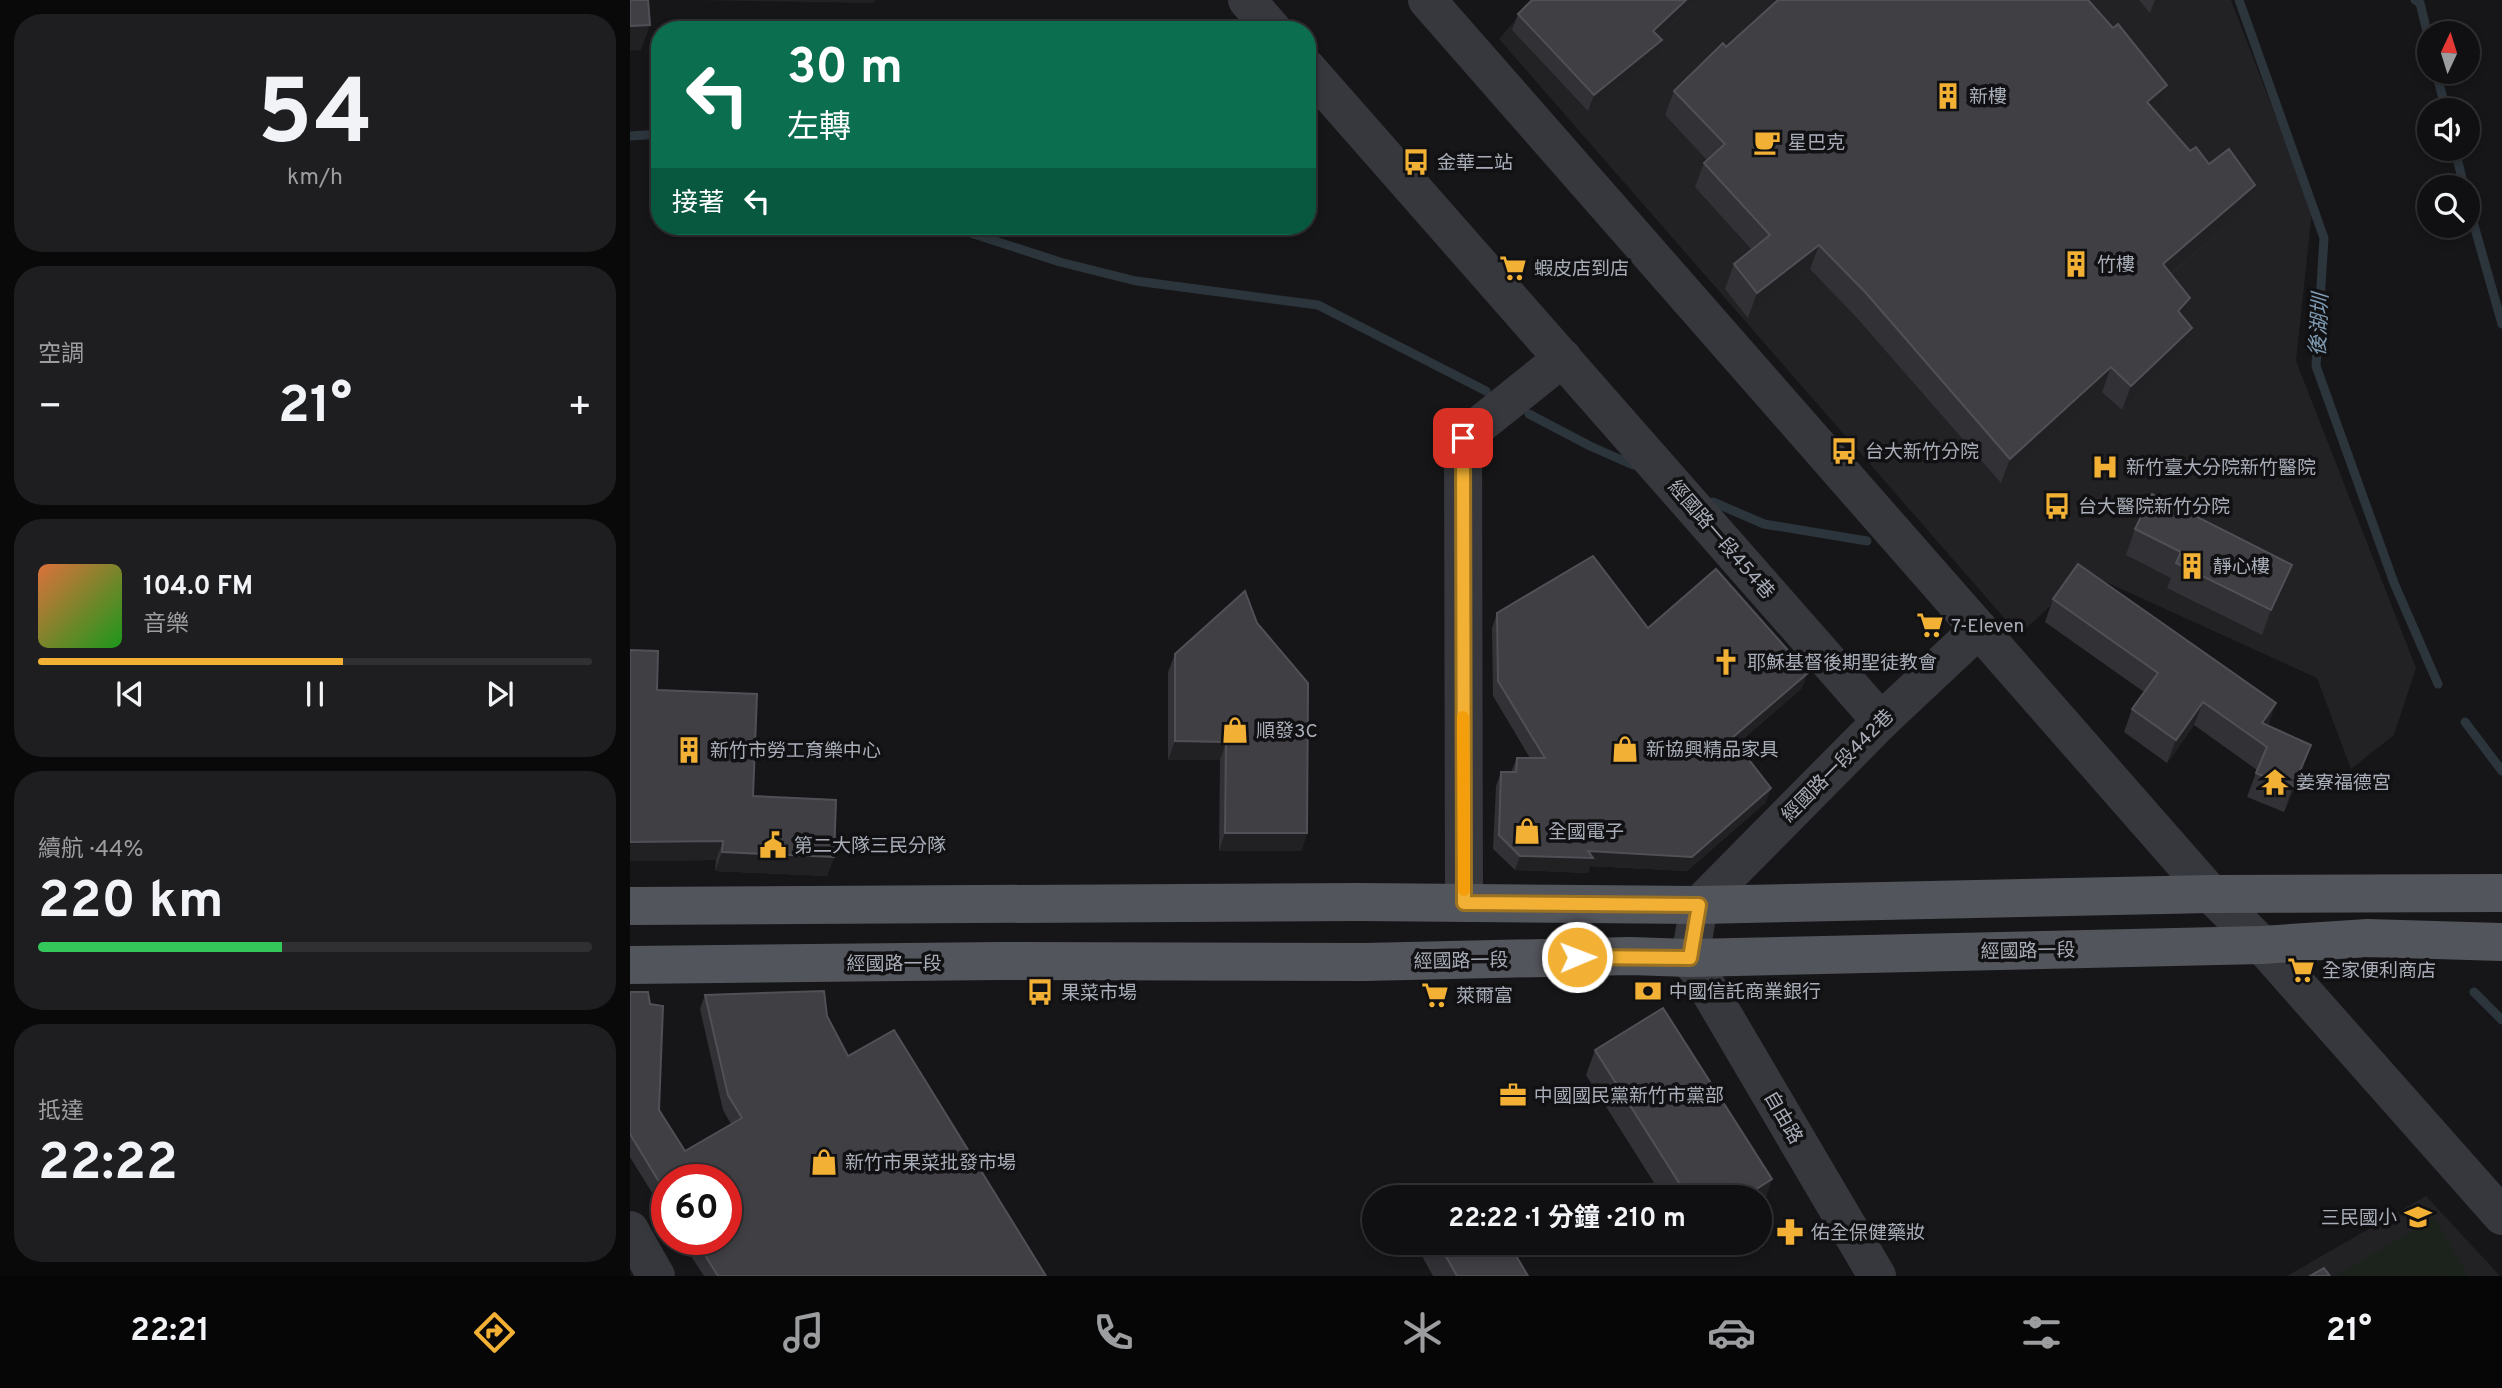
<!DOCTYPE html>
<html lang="zh-TW">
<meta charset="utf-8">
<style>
body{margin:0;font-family:Overpass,"Noto Sans TC",sans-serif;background:#1e1e20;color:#f1f3f6;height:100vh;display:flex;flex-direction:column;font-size:26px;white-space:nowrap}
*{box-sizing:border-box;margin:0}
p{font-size:23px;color:#9c9d9f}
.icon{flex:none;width:38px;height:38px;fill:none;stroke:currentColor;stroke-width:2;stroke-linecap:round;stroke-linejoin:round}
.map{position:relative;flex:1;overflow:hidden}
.drawer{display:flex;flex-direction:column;gap:14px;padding:14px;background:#09090a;width:630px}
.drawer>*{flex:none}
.guide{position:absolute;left:21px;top:21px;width:665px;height:214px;border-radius:28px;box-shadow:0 4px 10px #0003,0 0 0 2px #303032;background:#0b6e4f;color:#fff;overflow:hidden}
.needle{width:46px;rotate:4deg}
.fabs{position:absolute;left:1787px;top:21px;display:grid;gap:14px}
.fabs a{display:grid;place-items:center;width:63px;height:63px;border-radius:50%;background:#101012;box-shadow:0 4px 10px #0003,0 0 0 2px #303032;font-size:35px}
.speed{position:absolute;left:21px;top:1164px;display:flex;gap:14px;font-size:35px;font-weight:700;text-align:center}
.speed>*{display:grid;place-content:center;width:91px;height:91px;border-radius:50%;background:#101012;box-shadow:0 4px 10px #0003,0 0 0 2px #303032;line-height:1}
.speed .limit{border:10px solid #d22;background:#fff;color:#111}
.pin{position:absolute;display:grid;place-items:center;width:60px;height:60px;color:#fff;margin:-30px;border-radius:14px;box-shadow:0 4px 10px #0006}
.me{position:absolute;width:77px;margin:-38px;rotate:89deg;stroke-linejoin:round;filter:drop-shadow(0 0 5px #0008)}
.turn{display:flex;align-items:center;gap:24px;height:147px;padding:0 21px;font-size:32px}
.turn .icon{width:91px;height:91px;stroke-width:2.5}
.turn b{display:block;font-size:49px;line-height:60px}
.then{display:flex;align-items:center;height:66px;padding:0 21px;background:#0003;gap:14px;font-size:26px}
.big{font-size:52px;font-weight:700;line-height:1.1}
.drawer .tile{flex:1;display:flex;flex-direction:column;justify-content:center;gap:10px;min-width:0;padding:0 24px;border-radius:28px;background:#1e1e20}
.drawer .dial{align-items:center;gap:0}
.dial b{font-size:91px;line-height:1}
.song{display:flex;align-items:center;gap:21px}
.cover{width:84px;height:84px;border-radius:10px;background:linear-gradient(135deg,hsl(20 70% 55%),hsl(120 70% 35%))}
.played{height:7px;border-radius:4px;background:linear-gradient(90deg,#f2b134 55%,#303032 55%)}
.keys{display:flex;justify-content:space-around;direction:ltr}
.heat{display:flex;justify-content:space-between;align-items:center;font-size:38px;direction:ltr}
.charge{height:10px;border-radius:5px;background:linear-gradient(90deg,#34c759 44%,#303032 0)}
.trip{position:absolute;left:732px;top:1185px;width:410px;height:70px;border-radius:35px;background:#101012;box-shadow:0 4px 10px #0003,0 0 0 2px #303032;font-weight:700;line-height:70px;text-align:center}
.tab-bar{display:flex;height:112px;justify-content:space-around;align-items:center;background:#060607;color:#9c9d9f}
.tab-bar .icon{width:49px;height:49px}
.tab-bar .on{color:#f2b134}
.tab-bar b{font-size:32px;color:#f1f3f6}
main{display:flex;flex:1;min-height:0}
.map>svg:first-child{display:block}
.built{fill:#222225}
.green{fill:#1c231d}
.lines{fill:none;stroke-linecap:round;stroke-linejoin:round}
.stream{stroke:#2c353c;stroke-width:9}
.minor{stroke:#37383d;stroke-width:38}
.major{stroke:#53555c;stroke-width:38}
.wall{fill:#323236}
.shaded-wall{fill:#212124}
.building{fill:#3f3f44;stroke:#4f5156;stroke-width:2}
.route-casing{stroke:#9d7322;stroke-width:18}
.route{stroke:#f2b134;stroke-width:12}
.slow{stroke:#f59e0b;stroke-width:12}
.labels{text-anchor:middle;stroke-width:7;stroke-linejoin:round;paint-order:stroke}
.poi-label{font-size:19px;fill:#a8adb8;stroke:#111113;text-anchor:start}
.street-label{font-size:19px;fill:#a8adb8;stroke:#111113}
.water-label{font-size:21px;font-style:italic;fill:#7f9bb3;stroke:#111113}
</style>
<main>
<section class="drawer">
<div class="tile dial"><b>54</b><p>km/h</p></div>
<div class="tile"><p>空調</p>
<div class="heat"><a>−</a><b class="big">21°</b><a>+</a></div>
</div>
<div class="tile">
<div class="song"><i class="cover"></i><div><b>104.0 FM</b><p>音樂</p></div></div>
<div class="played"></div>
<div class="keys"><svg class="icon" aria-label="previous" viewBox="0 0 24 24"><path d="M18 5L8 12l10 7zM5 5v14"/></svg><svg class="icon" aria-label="pause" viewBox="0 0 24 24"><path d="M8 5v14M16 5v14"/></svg><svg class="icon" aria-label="next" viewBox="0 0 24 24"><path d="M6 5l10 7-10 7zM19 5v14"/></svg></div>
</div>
<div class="tile"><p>續航 · 44%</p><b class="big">220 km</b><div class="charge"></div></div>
<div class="tile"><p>抵達</p><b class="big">22:22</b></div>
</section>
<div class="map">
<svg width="1872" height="1276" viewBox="0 0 1872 1276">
<rect width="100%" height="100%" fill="#161618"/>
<g class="built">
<polygon points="903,0 1601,0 1682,211 1666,361 1786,668 1764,735 1721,769 1687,678 1456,573 1389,635 869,39"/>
<polygon points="1796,1196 1870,1276 1657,1276"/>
</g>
<polygon class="green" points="1805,1218 1838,1276 1707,1275"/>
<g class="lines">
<g class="stream">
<polyline points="1609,0 1694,238 1686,366 1764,583 1808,684"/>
<polyline points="1785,0 1790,3 1799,40"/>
<polyline points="1806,72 1816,110"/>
<polyline points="0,136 30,134"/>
<polyline points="1825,149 1834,187"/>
<polyline points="1838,204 1872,324"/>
<polyline points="319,226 430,262 506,281 688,305 856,391"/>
<polyline points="899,414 960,446 1003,465"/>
<polyline points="1083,502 1134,524 1237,541"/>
<polyline points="1835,722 1872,771"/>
<polyline points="1844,992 1872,1020"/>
</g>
<g class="minor">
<polyline points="617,0 643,30"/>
<polyline points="797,0 1581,894 1632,945 1872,1216"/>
<polyline points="677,68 1251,721"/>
<polyline points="834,903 833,438 933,358"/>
<polyline points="0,1230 26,1276"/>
<polyline points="1247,1276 1060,958 1069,905 1251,721 1349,629"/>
</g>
<g class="major">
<polyline points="0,906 729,902 1069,905 1581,894 1872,893"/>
<polyline points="0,965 370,961 734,962 1000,956 1060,958 1632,945 1738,938 1872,942"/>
</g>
</g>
<g class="wall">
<polygon points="1509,0 1535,0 1520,13"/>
<polygon points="1064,3 1028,37 1026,56 958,111 882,30 888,14"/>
<polygon points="1096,47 1528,109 1525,112 1560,151 1579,164 1616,209 1541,274 1560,298 1553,317 1562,328 1553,353 1492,410 1472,392 1371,483 1227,318 1180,269 1118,318 1095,289 1104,264 1122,250 1065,187 1074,163 1077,160 1035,115 1044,91"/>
<polygon points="1505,529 1653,591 1632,635 1537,588 1541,578 1496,555"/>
<polygon points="1423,599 1638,726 1673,768 1654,812 1617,797 1627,770 1564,725 1537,763 1494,732 1502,709 1514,692 1415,622"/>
<polygon points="867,613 1018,628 1172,688 1107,744 1141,788 1135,803 1057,871 960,866 958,873 885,870 863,849 866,786 871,772 881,772 887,758 900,758 863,696 862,628"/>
<polygon points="0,650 27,690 123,796 204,857 197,876 85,871 86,860 0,861"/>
<polygon points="545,654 677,833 671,851 589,851 590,760 538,760 538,672"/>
<polygon points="0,992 29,1110 55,1151 101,1124 93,1110 70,1009 75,995 197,1016 218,1056 416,1276 74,1276 50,1239 96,1239 37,1180 37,1217 0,1157"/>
<polygon points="1033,1008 1142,1179 1133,1205 1129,1207 1129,1197 1033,1197 956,1075 965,1050"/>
<polygon points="799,1242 878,1242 898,1276 803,1276 793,1258"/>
</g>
<g class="shaded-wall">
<polygon points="61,0 245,0 244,3"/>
<polygon points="1056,0 1065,0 1064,3 1017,47 1023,31"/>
<polygon points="1525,0 1535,0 1520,13"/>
<polygon points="20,25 11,50 0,51 0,26"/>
<polygon points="1032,40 1026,56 958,111 964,95"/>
<polygon points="1537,85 1528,109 1508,127 1517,102"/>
<polygon points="1625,185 1616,209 1524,288 1533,264"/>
<polygon points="1189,245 1180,269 1118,318 1127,293"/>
<polygon points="1560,298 1551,323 1548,311"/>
<polygon points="1562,328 1553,353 1492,410 1501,386"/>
<polygon points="1481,367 1472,392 1371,483 1380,459"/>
<polygon points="1662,565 1653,591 1632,635 1641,610"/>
<polygon points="1178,673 1172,688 1097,752 1102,738"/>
<polygon points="1573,702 1564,725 1537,763 1546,740"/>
<polygon points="1646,703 1638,727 1632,723"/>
<polygon points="545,741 596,742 590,760 538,760"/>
<polygon points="1681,745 1673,768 1654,812 1662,789"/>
<polygon points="1141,788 1135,803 1057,871 960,866 958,873 885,870 890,856 958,851"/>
<polygon points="595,833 677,833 671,851 589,851"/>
<polygon points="93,841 86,860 0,861 0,842"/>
<polygon points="92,852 204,857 197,876 85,871"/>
<polygon points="1142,1179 1133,1205 1129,1207 1129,1197 1114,1197"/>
</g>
<g class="building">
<polygon points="0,0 18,0 20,25 0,26"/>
<polygon points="902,0 1056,0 1023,31 1032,40 964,95 888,14"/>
<polygon points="1148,0 1458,0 1483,28 1488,24 1537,85 1517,102 1560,151 1566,147 1579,164 1599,149 1625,185 1533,264 1560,298 1548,311 1562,328 1501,386 1481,367 1380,459 1236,293 1189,245 1127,293 1104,264 1140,235 1074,163 1095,144 1044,91 1093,43 1096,47"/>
<polygon points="1522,494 1662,565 1641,610 1546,563 1551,552 1505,529"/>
<polygon points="963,556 1018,628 1086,569 1178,673 1102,738 1141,788 1062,857 958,851 963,858 890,856 869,835 871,772 886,772 887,758 915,758 868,681 867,613"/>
<polygon points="1448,564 1646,703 1632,723 1681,745 1662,789 1626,773 1637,747 1573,702 1546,740 1502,709 1528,673 1423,599"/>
<polygon points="615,591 627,623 678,683 677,833 595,833 596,742 545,741 545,654"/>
<polygon points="0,650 28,651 27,690 127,694 123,796 206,800 204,857 92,852 93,841 0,842"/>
<polygon points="194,991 197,1016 218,1056 264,1030 416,1276 88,1276 65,1239 96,1239 96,1180 37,1180 37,1195 0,1134 0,992 18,992 20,1004 33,1006 29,1110 55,1151 112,1118 98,1095 75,995"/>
<polygon points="1033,1008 1142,1179 1114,1197 1058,1197 965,1050"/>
<polygon points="808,1242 878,1242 898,1276 827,1276"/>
<polygon points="1694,1268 1700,1276 1680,1276"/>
</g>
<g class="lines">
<defs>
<polyline id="route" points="833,438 834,903 1069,905 1060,958 947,957"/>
</defs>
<use href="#route" class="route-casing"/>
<use href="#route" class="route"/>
<polyline class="slow" points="833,717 834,890"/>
</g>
<defs>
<symbol id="building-bare" viewBox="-9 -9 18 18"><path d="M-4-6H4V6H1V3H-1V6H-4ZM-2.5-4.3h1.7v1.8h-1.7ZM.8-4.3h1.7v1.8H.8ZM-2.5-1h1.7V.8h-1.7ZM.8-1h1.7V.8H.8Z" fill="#f2b134" stroke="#111113" stroke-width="2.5" paint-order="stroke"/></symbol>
<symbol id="cafe-bare" viewBox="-9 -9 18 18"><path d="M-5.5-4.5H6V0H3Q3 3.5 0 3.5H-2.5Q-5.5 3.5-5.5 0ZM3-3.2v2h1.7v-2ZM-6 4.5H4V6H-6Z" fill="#f2b134" stroke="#111113" stroke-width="2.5" paint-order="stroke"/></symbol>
<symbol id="bus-bare" viewBox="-9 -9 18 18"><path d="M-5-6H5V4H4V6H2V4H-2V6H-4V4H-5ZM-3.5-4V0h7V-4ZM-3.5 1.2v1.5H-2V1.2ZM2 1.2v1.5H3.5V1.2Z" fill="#f2b134" stroke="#111113" stroke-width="2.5" paint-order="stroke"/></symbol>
<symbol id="supermarket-bare" viewBox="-9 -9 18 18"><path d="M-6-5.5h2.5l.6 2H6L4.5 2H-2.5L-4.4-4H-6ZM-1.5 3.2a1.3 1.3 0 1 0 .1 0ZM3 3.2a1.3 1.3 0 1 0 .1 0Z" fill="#f2b134" stroke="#111113" stroke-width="2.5" paint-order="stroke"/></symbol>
<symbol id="hospital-bare" viewBox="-9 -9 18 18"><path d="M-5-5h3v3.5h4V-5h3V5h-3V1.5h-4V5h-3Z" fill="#f2b134" stroke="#111113" stroke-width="2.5" paint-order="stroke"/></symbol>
<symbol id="church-bare" viewBox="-9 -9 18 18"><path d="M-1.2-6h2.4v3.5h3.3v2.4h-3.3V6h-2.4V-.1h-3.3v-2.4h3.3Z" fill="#f2b134" stroke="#111113" stroke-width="2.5" paint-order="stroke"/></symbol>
<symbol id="shop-bare" viewBox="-9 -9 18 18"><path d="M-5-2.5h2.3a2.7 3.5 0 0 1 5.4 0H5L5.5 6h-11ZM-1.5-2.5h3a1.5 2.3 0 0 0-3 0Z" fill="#f2b134" stroke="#111113" stroke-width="2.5" paint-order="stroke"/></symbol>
<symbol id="temple-bare" viewBox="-9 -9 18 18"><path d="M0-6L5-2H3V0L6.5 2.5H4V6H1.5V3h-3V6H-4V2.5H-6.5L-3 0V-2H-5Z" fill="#f2b134" stroke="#111113" stroke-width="2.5" paint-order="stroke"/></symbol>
<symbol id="civic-bare" viewBox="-9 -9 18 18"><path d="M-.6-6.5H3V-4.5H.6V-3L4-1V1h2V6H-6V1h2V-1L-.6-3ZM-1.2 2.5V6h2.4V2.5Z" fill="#f2b134" stroke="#111113" stroke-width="2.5" paint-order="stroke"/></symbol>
<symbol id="bank-bare" viewBox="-9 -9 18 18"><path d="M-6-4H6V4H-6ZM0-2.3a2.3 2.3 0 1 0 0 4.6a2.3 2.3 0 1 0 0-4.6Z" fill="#f2b134" stroke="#111113" stroke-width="2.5" paint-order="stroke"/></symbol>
<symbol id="office-bare" viewBox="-9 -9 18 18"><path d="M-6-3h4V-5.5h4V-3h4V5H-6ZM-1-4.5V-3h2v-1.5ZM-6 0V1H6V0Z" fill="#f2b134" stroke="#111113" stroke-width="2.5" paint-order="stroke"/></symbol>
<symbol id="school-bare" viewBox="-9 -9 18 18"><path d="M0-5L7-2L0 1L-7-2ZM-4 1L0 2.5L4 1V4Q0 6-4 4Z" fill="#f2b134" stroke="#111113" stroke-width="2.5" paint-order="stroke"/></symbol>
<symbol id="pharmacy-bare" viewBox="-9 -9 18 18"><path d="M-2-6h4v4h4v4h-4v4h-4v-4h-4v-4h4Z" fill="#f2b134" stroke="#111113" stroke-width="2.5" paint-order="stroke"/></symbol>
</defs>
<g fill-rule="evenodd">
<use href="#building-bare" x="1299" y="77" width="38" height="38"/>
<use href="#cafe-bare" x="1118" y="123" width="38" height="38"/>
<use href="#bus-bare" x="767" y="143" width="38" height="38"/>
<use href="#building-bare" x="1427" y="245" width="38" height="38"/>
<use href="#supermarket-bare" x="864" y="249" width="38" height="38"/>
<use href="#bus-bare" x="1195" y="432" width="38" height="38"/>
<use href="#hospital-bare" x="1456" y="448" width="38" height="38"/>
<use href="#bus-bare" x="1408" y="487" width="38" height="38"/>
<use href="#building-bare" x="1543" y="547" width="38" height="38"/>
<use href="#supermarket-bare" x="1281" y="606" width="38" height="38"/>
<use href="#church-bare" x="1077" y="643" width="38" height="38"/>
<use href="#shop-bare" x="586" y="711" width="38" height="38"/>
<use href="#shop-bare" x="976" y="730" width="38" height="38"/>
<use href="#building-bare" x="40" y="731" width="38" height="38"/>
<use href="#temple-bare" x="1626" y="763" width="38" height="38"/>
<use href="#shop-bare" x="878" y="812" width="38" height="38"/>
<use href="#civic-bare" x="124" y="826" width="38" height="38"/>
<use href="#supermarket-bare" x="1652" y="951" width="38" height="38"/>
<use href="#bank-bare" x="999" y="972" width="38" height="38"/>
<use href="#bus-bare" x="391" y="973" width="38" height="38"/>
<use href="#supermarket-bare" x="786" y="976" width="38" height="38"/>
<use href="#office-bare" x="864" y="1076" width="38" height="38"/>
<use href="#shop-bare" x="175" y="1143" width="38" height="38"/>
<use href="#school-bare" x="1769" y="1198" width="38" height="38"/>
<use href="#pharmacy-bare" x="1141" y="1213" width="38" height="38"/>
</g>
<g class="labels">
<g class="poi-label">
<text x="1339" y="103">新樓</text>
<text x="1158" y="149">星巴克</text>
<text x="807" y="169">金華二站</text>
<text x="1467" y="271">竹樓</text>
<text x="904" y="275">蝦皮店到店</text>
<text x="1235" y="458">台大新竹分院</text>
<text x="1496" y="474">新竹臺大分院新竹醫院</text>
<text x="1448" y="513">台大醫院新竹分院</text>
<text x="1583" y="573">靜心樓</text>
<text x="1321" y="632">7-Eleven</text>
<text x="1117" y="669">耶穌基督後期聖徒教會</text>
<text x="626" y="737">順發3C</text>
<text x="1016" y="756">新協興精品家具</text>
<text x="80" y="757">新竹市勞工育樂中心</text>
<text x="1666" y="789">姜寮福德宮</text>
<text x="918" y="838">全國電子</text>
<text x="164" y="852">第二大隊三民分隊</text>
<text x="1692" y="977">全家便利商店</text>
<text x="1039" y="998">中國信託商業銀行</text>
<text x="431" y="999">果菜市場</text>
<text x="826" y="1002">萊爾富</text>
<text x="904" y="1102">中國國民黨新竹市黨部</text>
<text x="215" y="1169">新竹市果菜批發市場</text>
<text x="1767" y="1224" text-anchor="end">三民國小</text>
<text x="1181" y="1239">佑全保健藥妝</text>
</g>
<g class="street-label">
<text transform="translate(1092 539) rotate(49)" y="7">經國路一段454巷</text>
<text transform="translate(1207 765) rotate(-45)" y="7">經國路一段442巷</text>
<text transform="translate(1398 950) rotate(-1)" y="7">經國路一段</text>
<text transform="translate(831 960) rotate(-1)" y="7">經國路一段</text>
<text x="264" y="970">經國路一段</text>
<text transform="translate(1154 1117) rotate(60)" y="7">自由路</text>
</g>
<g class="water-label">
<text transform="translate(1689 325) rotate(-87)" y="7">後湖圳</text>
</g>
</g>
</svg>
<div class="fabs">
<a><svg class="needle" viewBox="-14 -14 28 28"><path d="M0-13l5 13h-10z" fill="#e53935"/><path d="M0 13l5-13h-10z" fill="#9c9d9f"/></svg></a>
<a><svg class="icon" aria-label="sound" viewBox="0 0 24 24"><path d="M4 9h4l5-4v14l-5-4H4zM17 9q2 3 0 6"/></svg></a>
<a><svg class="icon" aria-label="search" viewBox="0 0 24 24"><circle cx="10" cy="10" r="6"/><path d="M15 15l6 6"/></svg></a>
</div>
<div class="speed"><div class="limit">60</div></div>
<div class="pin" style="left:833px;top:438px;background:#d93025"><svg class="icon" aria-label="arrive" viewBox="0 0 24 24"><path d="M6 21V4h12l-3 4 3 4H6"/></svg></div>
<svg class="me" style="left:947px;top:957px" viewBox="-20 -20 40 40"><circle r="17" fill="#f2b134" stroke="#fff" stroke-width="3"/><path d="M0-11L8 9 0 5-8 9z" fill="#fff"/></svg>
<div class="trip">22:22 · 1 分鐘 · 210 m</div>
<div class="guide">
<div class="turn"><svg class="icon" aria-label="left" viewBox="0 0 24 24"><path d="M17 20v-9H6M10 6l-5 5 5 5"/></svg><div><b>30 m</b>左轉</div></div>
<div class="then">接著<svg class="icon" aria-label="left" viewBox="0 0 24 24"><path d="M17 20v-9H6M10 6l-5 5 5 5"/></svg></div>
</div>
</div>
</main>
<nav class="tab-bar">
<b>22:21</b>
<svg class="icon on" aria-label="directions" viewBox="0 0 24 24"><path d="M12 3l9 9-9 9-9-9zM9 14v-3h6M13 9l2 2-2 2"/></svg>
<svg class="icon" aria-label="music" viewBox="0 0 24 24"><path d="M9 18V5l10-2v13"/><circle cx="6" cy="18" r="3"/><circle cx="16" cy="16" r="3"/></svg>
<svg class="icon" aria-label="phone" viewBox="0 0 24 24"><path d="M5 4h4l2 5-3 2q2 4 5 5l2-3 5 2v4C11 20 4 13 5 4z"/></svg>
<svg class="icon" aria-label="climate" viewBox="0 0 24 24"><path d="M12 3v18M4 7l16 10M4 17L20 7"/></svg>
<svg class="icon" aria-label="car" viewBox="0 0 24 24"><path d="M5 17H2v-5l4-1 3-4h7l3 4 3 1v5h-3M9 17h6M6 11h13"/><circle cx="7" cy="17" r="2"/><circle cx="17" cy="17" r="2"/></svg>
<svg class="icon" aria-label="filters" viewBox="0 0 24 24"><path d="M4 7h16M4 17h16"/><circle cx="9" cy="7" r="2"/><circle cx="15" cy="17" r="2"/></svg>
<b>21°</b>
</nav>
